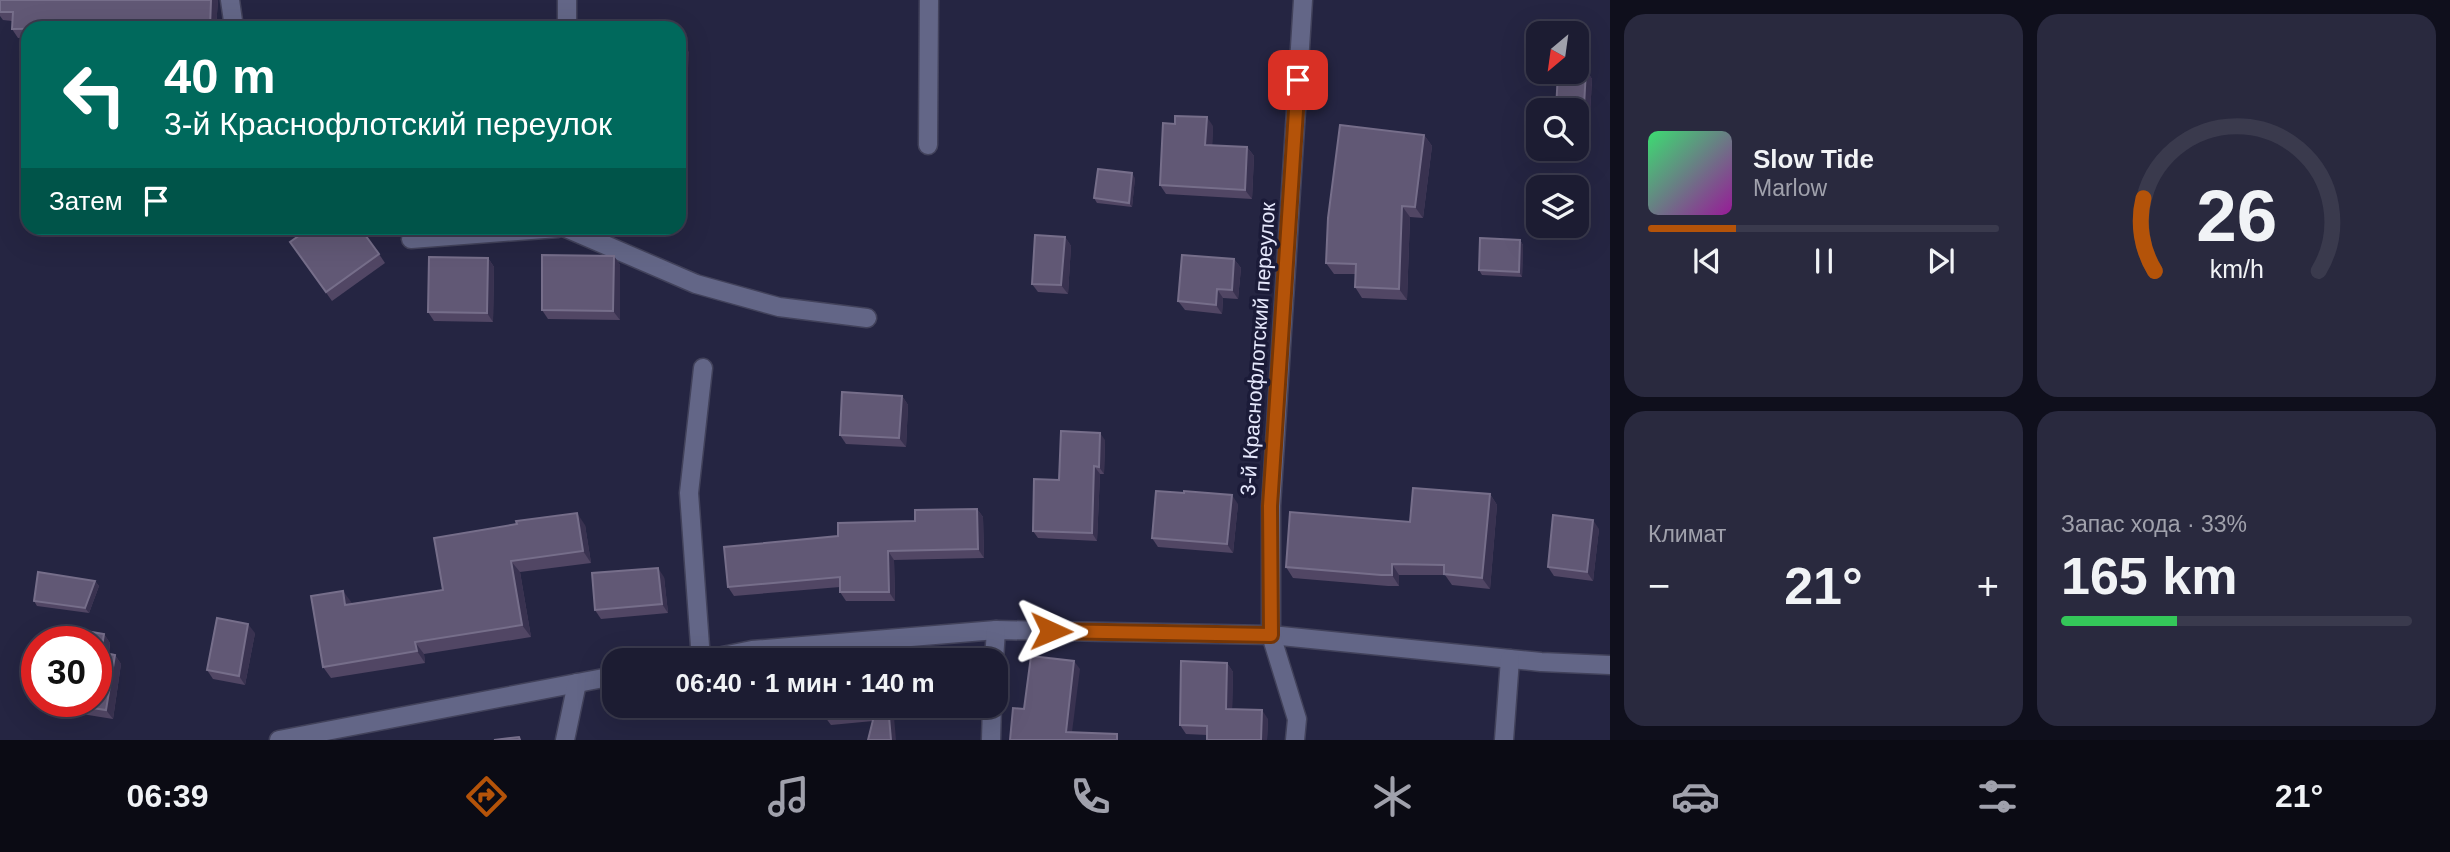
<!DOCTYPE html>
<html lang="ru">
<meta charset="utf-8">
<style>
body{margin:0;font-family:Helvetica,sans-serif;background:#29293e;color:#f1f3f6;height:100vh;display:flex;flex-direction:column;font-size:26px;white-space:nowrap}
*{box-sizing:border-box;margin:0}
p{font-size:23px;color:#a0a1ac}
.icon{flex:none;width:38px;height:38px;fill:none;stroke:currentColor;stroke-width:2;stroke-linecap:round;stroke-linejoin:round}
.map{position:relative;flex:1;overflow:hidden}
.drawer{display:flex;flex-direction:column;gap:14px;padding:14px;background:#0f0f1c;width:840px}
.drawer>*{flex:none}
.banner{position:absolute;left:21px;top:21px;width:665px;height:214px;border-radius:21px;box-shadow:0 7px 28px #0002,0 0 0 2px #3a3a4d;background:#00695c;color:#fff;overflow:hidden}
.needle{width:46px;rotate:209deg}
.tools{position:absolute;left:1526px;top:21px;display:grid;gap:14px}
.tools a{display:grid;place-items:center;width:63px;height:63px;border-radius:14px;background:#1c1c32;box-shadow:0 7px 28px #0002,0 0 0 2px #3a3a4d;font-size:35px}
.speed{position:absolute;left:21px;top:626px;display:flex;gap:14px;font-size:35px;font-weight:700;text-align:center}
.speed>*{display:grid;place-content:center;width:91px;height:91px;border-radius:50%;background:#1c1c32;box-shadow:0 7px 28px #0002,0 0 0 2px #3a3a4d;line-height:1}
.speed .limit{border:10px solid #d22;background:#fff;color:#111}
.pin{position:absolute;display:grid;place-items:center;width:60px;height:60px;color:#fff;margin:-30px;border-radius:14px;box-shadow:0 4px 10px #0006}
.me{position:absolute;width:77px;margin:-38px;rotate:91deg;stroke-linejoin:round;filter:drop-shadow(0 0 5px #0008)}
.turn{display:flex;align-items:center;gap:24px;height:147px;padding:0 28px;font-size:32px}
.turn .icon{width:91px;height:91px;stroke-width:2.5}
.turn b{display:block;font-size:49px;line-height:60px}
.then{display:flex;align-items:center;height:66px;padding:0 28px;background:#0003;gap:14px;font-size:26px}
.big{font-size:52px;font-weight:800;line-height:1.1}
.drawer .card{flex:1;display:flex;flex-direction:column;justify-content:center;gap:10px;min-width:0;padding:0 24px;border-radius:21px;background:#29293e}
.drawer .dial{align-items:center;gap:0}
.dial svg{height:182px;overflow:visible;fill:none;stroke:#3a3a4d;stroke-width:7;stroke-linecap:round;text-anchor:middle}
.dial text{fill:#f1f3f6;stroke:none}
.song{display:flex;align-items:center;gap:21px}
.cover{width:84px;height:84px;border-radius:10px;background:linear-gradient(135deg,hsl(140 70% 55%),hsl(300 70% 35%))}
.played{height:7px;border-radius:4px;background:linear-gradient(90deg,#b45309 25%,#3a3a4d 25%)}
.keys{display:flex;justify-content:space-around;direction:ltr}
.heat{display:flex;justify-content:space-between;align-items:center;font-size:38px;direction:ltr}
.charge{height:10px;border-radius:5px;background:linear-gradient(90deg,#34c759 33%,#3a3a4d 0)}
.drawer .tiles{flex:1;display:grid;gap:14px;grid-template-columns:repeat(2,1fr)}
.trip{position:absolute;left:602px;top:648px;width:406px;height:70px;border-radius:21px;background:#1c1c32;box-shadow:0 7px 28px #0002,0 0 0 2px #3a3a4d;font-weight:800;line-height:70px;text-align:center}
.menu{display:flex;height:112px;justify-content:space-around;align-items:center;background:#0b0b14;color:#a0a1ac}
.menu .icon{width:49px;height:49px}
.menu .on{color:#b45309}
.menu b{font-size:32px;color:#f1f3f6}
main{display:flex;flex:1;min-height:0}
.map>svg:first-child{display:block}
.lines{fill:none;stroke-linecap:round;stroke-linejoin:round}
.minor-casing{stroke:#42425b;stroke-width:21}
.minor{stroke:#636687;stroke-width:18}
.wall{fill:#514664}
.shaded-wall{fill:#393250}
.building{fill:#615875;stroke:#766e8a;stroke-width:2}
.route-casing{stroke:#753606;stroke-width:18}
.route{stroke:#b45309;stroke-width:12}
.labels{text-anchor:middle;stroke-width:7;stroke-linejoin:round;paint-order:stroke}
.street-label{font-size:21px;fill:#e6e8fc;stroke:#1b1b38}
</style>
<main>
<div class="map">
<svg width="1610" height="740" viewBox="0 0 1610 740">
<rect width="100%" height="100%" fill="#252542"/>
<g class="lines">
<defs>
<g id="minor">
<polyline points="230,0 234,28"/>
<polyline points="567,28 567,0"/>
<polyline points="928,145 929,0"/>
<polyline points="566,228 696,284 779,307 867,318"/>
<polyline points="411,239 558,228"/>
<polyline points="701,660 689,493 703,368"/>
<polyline points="703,660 752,650 996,630 1271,635 1541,662 1610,665"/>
<polyline points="994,660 996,630"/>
<polyline points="279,740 614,676"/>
<polyline points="565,740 577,683"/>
<polyline points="991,740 992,705"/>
<polyline points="1295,740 1297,719 1271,635 1271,506 1303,0"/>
<polyline points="1504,740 1510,659"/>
</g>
</defs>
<use href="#minor" class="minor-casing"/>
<use href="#minor" class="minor"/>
</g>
<g class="wall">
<polygon points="0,0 218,0 216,28 28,28 28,38 18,38 12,29 12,21 3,20 0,16"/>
<polygon points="1586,70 1592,79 1589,133 1577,132 1577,110"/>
<polygon points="1213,126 1212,145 1247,147 1254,156 1252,199 1166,194 1160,185"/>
<polygon points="1424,135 1432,146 1423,218 1410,217 1407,300 1362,298 1355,287 1355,274 1334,274 1326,263"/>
<polygon points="1135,178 1132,207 1097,203 1094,198"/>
<polygon points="1065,237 1071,246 1068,294 1038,292 1032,284"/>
<polygon points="1520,240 1523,245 1522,277 1482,275 1479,270"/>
<polygon points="290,242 379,254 385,263 332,301"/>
<polygon points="614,256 620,265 620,320 548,319 542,310"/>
<polygon points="488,258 494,267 493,322 434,321 428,312"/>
<polygon points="1234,259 1241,268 1238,299 1223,298 1222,314 1185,310 1178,301"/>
<polygon points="902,396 908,405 906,447 846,444 840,435"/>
<polygon points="1105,440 1104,474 1100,474 1097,541 1038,538 1033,531 1059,480"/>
<polygon points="1490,494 1497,505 1490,589 1452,585 1445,575 1399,575 1399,586 1388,586 1293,578 1286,567"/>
<polygon points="1238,504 1233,553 1158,547 1152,538"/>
<polygon points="977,509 983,517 984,558 894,560 895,601 846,601 840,592 840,587 734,596 728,587 838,536"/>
<polygon points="585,525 591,563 520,572 531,637 424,654 425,663 331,678 323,667 352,603 352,604 443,590"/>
<polygon points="1599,529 1593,581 1554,576 1548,567"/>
<polygon points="664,577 668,613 601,619 595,610"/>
<polygon points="95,581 99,586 89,613 37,606 34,601"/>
<polygon points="255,633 245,685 213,679 207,670"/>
<polygon points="104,634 110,643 109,654 115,655 121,664 113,719 57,710 51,702"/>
<polygon points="1227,663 1233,672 1232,709 1268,719 1267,740 1207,740 1207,735 1186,734 1180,725"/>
<polygon points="893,705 873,721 831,725 825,717"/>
</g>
<g class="shaded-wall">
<polygon points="211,0 218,0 216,28 210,28"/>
<polygon points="683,43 689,52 680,207 679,104"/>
<polygon points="1586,70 1592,79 1589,133 1583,124"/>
<polygon points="1207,117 1213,126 1212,154 1205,145"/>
<polygon points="1424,135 1432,146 1423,218 1415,207"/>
<polygon points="1247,147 1254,156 1252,199 1245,190"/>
<polygon points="1132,173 1135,178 1132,207 1129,203"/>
<polygon points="1402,206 1410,217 1407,300 1399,289"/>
<polygon points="1065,237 1071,246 1068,294 1061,285"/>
<polygon points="1520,240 1523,245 1522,277 1519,272"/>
<polygon points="614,256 620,265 620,320 613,311"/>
<polygon points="488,258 494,267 493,322 487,313"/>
<polygon points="1234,259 1241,268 1238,299 1232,290"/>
<polygon points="1217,289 1223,298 1222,314 1216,305"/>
<polygon points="902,396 908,405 906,447 899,438"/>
<polygon points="1100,433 1105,440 1104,474 1099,467"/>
<polygon points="1094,466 1100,474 1097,541 1092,533"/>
<polygon points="1490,494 1497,505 1490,589 1482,578"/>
<polygon points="1232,495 1238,504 1233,553 1227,544"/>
<polygon points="977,509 983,517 984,558 978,549"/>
<polygon points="577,513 585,525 591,563 583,551"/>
<polygon points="1593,520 1599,529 1593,581 1587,572"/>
<polygon points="888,551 894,560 895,601 889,592"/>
<polygon points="511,561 520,572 531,637 522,625"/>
<polygon points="1392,564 1399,575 1399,586 1392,575"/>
<polygon points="658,568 664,577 668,613 662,604"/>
<polygon points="95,581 99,586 89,613 85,608"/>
<polygon points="343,591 352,603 354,617 345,605"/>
<polygon points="248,624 255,633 245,685 239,676"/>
<polygon points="104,634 110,643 107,661 101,652"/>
<polygon points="415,642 424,654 425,663 417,651"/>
<polygon points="115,655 121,664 113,719 106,710"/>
<polygon points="1074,661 1080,669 1071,740 1066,732"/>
<polygon points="1227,663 1233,672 1232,718 1226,709"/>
<polygon points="888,705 893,705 896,740 891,740"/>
<polygon points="1262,710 1268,719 1267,740 1261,740"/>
</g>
<g class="building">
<polygon points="0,0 211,0 210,28 158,28 103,25 103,28 12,29 13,12 0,12"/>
<polygon points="679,43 683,43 679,104"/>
<polygon points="1577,69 1586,70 1583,124 1577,124 1577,110 1556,110 1558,72 1577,72"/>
<polygon points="1175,116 1207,117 1205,145 1247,147 1245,190 1160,185 1163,123 1175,124"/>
<polygon points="1340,125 1424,135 1415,207 1402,206 1399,289 1355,287 1356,264 1326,263 1328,218"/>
<polygon points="1098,169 1132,173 1129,203 1094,198"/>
<polygon points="310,228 360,228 379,254 326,292 290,242"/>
<polygon points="1035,235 1065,237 1061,285 1032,284"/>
<polygon points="1480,238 1520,240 1519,272 1479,270"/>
<polygon points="542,255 614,256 613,311 542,310"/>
<polygon points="1182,255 1234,259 1232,290 1217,289 1216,305 1178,301"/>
<polygon points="429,257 488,258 487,313 428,312"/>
<polygon points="842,392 902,396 899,438 840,435"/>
<polygon points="1061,431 1100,433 1099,467 1094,466 1092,533 1033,531 1034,479 1059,480"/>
<polygon points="1413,488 1490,494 1482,578 1444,574 1444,565 1392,564 1392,575 1381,575 1286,567 1290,512 1410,522"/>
<polygon points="1156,491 1184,493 1184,491 1232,495 1227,544 1152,538"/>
<polygon points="977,509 978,549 888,551 889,592 840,592 840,577 728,587 724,547 838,536 838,523 915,521 915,510"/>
<polygon points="577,513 583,551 511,561 522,625 415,642 417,651 323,667 311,596 343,591 345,605 443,590 434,538 517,524 516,521"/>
<polygon points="1553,515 1593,520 1587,572 1548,567"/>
<polygon points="658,568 662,604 595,610 592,573"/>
<polygon points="38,572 95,581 85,608 34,601"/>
<polygon points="217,618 248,624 239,676 207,670"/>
<polygon points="63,627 104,634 101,652 115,655 106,710 53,702 96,702 96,642 61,642"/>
<polygon points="1031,656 1074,661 1066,732 1117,734 1117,740 1010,740 1013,708 1024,709"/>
<polygon points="1181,661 1227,663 1226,709 1262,710 1261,740 1207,740 1207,726 1180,725"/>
<polygon points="824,705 888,705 891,740 868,740 875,712 825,717"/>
<polygon points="519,737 520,740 494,740"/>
</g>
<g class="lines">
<defs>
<polyline id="route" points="1051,631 1271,635 1270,506 1298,80"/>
</defs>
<use href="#route" class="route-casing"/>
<use href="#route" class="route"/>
</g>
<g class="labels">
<g class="street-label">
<text transform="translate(1258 349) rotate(-86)" y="7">3-й Краснофлотский переулок</text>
</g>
</g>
</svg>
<div class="tools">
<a><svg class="needle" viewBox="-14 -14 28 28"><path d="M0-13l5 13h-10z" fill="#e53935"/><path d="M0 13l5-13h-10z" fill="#a0a1ac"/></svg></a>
<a><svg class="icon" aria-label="search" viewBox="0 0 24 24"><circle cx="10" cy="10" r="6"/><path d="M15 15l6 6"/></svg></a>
<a><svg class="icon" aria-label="layers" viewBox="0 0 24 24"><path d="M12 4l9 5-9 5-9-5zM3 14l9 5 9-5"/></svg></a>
</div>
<div class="speed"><div class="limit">30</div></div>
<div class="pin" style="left:1298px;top:80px;background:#d93025"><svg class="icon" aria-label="arrive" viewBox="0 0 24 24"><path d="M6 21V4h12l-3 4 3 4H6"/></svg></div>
<svg class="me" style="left:1051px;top:631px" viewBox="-20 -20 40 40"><path d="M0-17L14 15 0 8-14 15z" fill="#b45309" stroke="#fff" stroke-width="4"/></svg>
<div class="trip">06:40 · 1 мин · 140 m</div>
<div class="banner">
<div class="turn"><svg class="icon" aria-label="left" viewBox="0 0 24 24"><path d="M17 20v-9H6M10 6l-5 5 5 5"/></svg><div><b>40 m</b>3-й Краснофлотский переулок</div></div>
<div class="then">Затем<svg class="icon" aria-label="arrive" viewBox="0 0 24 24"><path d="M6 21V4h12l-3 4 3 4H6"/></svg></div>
</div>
</div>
<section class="drawer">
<div class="tiles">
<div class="card">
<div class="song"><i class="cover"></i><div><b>Slow Tide</b><p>Marlow</p></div></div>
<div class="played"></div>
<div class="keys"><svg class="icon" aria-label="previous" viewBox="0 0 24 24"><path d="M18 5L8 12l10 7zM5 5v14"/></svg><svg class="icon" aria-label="pause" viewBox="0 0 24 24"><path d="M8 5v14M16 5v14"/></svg><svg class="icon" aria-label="next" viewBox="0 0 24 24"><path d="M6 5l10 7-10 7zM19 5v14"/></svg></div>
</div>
<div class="card dial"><svg viewBox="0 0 100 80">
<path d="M14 69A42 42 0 1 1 86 69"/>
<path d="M14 69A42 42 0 0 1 9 37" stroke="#b45309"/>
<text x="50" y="56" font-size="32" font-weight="700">26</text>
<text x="50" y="72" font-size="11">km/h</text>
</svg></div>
<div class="card"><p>Климат</p>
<div class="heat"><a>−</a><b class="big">21°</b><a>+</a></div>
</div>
<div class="card"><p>Запас хода · 33%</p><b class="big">165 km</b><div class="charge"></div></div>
</div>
</section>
</main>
<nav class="menu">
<b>06:39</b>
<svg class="icon on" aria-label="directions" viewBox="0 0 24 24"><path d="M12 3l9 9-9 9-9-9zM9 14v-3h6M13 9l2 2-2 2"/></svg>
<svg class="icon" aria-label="music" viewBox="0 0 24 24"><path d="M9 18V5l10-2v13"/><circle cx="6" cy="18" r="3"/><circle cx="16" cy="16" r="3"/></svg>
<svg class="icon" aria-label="phone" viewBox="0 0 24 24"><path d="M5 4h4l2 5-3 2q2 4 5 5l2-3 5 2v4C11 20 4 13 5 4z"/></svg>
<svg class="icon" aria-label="climate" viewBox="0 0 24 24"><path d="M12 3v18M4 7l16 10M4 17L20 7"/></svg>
<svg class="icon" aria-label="car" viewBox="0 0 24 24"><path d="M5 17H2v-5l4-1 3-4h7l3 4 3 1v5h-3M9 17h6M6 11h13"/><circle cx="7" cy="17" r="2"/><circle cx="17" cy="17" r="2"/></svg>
<svg class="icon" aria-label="filters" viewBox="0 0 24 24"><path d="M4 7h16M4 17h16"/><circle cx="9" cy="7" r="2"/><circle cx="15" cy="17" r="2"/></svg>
<b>21°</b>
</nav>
